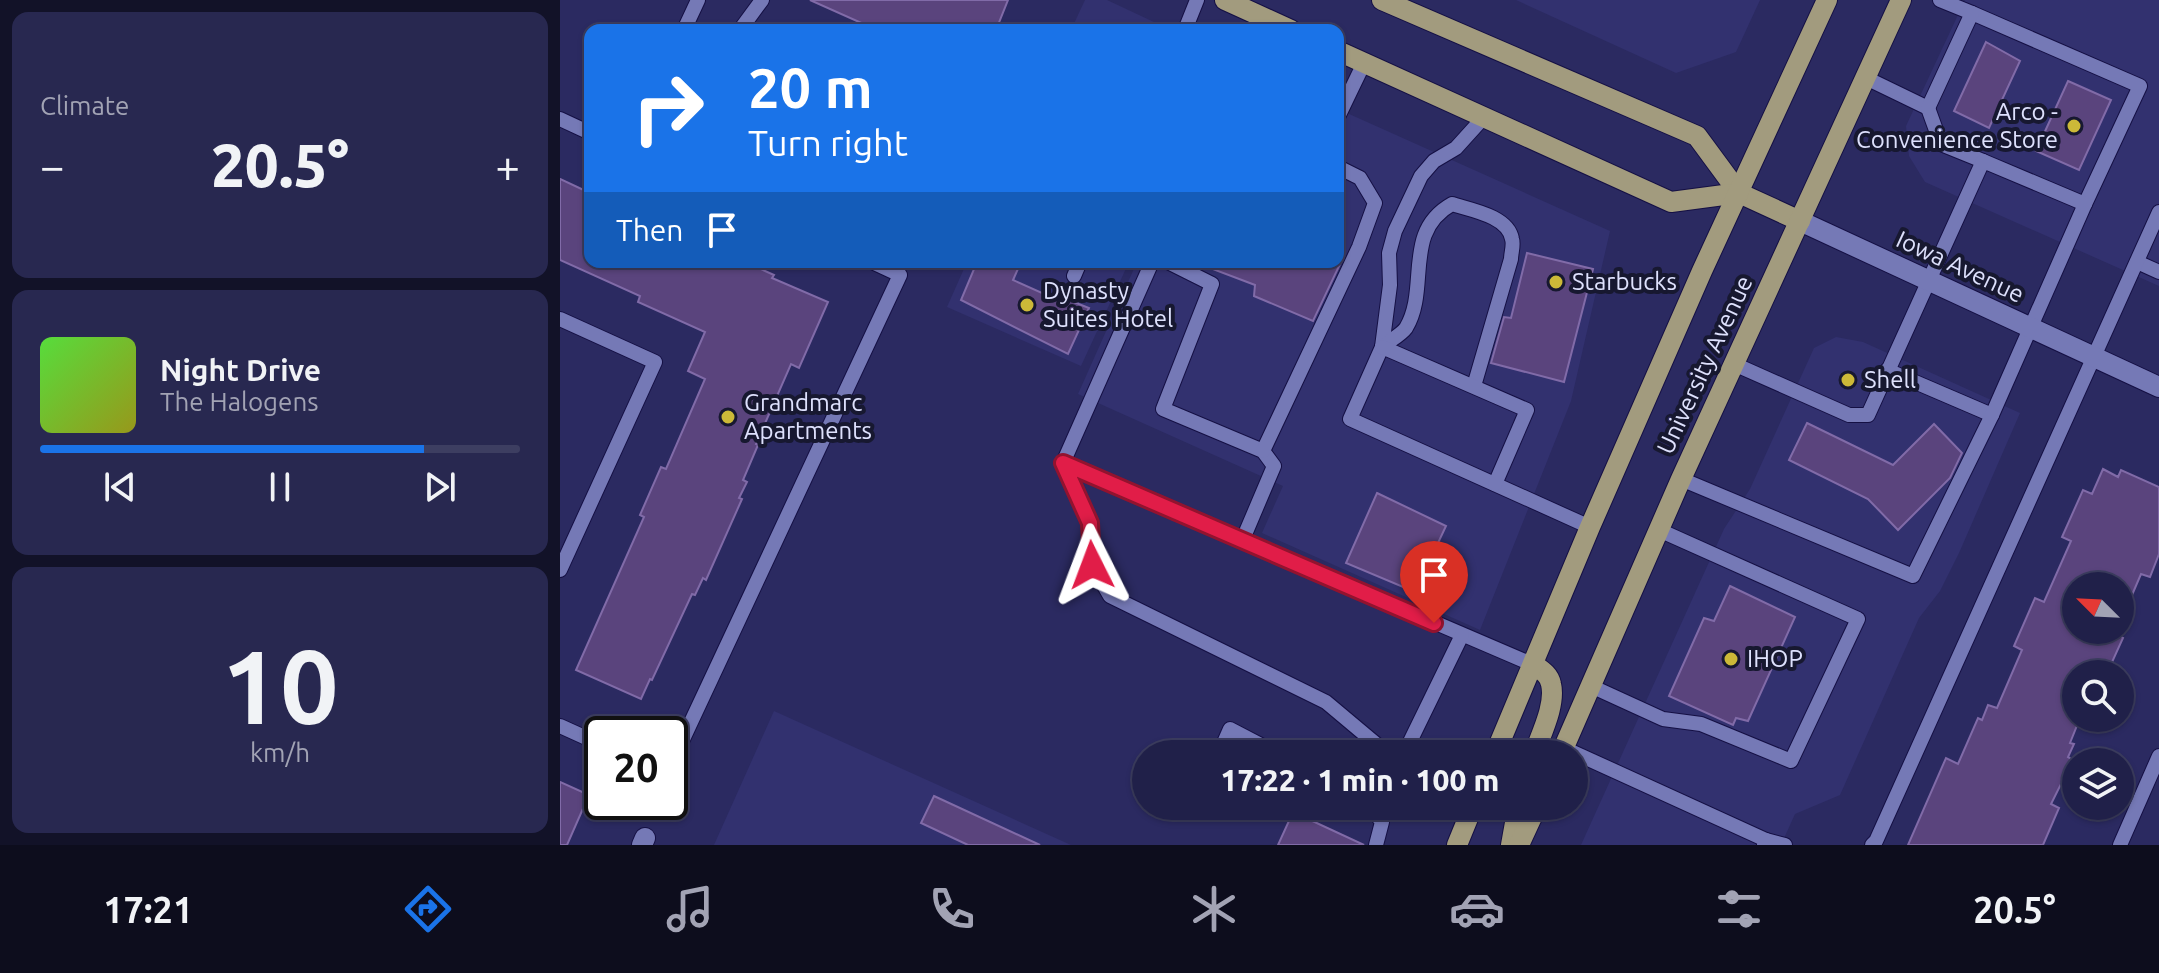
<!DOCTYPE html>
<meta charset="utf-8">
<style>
body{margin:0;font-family:Ubuntu,sans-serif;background:#282850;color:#f1f3f6;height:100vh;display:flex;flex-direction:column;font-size:30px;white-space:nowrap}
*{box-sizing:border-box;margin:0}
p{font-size:26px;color:#a2a3b4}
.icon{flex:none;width:44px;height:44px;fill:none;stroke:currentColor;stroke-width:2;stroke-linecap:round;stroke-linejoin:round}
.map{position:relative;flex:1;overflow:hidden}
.side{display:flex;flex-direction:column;gap:12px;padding:12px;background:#121228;width:560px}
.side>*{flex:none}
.top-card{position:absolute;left:24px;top:24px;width:760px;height:244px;border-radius:16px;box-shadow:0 2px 6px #0004,0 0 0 2px #3d3e61;background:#1a73e8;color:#fff;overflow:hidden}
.needle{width:52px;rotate:294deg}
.buttons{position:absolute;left:1502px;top:572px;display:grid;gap:16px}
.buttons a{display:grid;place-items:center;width:72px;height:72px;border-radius:50%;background:#202049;box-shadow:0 2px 6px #0004,0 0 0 2px #3d3e61;font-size:40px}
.speed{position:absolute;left:24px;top:716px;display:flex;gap:16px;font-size:40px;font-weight:700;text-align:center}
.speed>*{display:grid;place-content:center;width:104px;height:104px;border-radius:50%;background:#202049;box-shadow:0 2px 6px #0004,0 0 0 2px #3d3e61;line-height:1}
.speed .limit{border:4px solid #111;border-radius:12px;background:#fff;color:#111}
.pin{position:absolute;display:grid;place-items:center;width:68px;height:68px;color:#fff;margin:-82px -34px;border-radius:50% 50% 50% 0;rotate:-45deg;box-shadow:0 0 8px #0007}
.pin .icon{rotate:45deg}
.me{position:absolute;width:88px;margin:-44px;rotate:357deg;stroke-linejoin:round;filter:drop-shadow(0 0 6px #0008)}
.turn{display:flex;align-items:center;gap:28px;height:168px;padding:0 32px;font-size:36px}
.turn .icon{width:104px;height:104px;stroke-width:2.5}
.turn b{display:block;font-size:56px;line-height:68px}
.then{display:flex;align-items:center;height:76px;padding:0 32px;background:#0003;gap:16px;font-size:30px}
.big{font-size:60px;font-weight:800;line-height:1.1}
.side .widget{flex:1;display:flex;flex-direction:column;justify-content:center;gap:12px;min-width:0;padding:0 28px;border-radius:16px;background:#282850}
.side .dial{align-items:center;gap:0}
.dial b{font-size:104px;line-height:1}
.song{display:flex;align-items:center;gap:24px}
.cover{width:96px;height:96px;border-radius:12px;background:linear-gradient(135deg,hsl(110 70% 55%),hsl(60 70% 35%))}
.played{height:8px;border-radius:4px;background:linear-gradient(90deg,#1a73e8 80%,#3d3e61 80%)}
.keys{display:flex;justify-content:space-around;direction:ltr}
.heat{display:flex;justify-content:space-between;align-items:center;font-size:44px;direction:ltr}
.trip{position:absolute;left:572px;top:740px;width:456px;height:80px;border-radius:40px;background:#202049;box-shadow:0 2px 6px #0004,0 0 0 2px #3d3e61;font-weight:800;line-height:80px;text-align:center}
.tabs{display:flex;height:128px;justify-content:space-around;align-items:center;background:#0d0d1d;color:#a2a3b4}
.tabs .icon{width:56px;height:56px}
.tabs .selected{color:#1a73e8}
.tabs b{font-size:36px;color:#f1f3f6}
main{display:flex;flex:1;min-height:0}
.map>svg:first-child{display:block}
.built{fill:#32316f}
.building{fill:#5a447d;stroke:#816ba8;stroke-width:2}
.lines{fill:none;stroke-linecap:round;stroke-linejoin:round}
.service-casing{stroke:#151044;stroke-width:16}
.minor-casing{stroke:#151044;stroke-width:22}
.tertiary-casing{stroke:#151044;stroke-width:22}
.primary-casing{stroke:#151044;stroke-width:22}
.service{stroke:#7579b6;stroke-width:14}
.minor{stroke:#7579b6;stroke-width:20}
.tertiary{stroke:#7579b6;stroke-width:20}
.primary{stroke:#a29b7e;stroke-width:20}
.route-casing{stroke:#92132f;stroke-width:20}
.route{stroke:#e11d48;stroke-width:14}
.poi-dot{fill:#ccb938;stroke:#171830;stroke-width:3}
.labels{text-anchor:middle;stroke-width:8;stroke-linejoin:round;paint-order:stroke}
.poi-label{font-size:24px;fill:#dee1fd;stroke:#171830;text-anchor:start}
.street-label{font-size:24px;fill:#dee1fd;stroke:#171830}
</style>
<main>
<section class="side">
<div class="widget"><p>Climate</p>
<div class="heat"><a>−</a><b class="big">20.5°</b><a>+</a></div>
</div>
<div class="widget">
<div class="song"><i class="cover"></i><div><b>Night Drive</b><p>The Halogens</p></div></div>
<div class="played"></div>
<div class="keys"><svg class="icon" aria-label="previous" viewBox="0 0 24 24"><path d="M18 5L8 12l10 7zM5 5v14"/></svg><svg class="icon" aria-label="pause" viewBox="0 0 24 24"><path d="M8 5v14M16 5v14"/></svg><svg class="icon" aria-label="next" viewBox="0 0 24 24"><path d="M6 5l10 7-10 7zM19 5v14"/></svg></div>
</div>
<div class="widget dial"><b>10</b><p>km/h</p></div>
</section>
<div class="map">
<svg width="1599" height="845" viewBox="0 0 1599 845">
<rect width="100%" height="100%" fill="#2b2a61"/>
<g class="built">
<polygon points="525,0 547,0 611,30 511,30"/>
<polygon points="956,0 1200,0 1176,52 1116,73"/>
<polygon points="1405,0 1599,0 1599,286 1365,182 1349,156 1346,126"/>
<polygon points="778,109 1050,231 1011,401 920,630 702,533 723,486 518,394 577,262 778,262"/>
<polygon points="407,262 569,262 521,366 387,307"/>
<polygon points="1276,337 1303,342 1460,413 1399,553 1380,591 1359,618 1280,795 1235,814 1221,845 1021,845 1164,529 1190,489 1254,348"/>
<polygon points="214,711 511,845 154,845"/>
</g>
<g class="building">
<polygon points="250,0 448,0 436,30 317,30"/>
<polygon points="1426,42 1460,61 1429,128 1394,111"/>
<polygon points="1508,81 1551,100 1519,170 1476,151"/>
<polygon points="0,179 30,193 30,262 185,262 214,275 212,278 268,302 239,368 231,364 196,444 198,445 183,480 187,482 179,498 182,499 146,580 143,578 135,595 132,594 92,680 90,679 81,699 16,670 84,517 80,515 101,467 106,469 145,379 128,371 145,332 78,302 80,296 0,260"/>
<polygon points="967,253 1033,269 1004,382 931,363 944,317 951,318"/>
<polygon points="417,262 461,262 453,280 502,302 504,298 529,308 508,354 401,300"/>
<polygon points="643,262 781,262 753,321 694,296 695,285 642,265"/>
<polygon points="1247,423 1333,465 1374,424 1402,453 1390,478 1338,530 1308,499 1229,460"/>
<polygon points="1543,469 1558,477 1561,470 1599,487 1599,554 1590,577 1581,574 1560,623 1560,586 1516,586 1516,630 1557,630 1556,634 1563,638 1548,671 1541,668 1539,674 1516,674 1516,718 1520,718 1510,743 1514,744 1508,757 1513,760 1491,804 1499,808 1483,845 1348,845 1386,758 1398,764 1418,718 1422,720 1428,705 1437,708 1462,650 1454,646 1475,598 1484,602 1511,541 1502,537 1523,490 1532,494"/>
<polygon points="817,493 886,526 855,592 786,563"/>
<polygon points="1170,586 1235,617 1188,721 1176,718 1173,725 1109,696 1144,618 1154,621"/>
<polygon points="0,782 29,795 7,845 0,845"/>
<polygon points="374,796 480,845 408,845 361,823"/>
<polygon points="733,812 804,845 718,845"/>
</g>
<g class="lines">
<defs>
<g id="service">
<polyline points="1412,13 1580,86 1525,204"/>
<polyline points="124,30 138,0"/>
<polyline points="180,30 202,0"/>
<polyline points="625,30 637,0"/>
<polyline points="1306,78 1368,108 1381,144 1423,161"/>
<polyline points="1368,108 1412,13 1380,0"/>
<polyline points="778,117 804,63"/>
<polyline points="924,117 896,148 874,161 861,176 835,231 829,253 830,285 822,347 790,419 1030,527"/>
<polyline points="0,119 30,133"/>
<polyline points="592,262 503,463 974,665"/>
<polyline points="608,262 652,284 603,409 703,451 714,466 683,539"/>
<polyline points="1577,262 1599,272"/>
<polyline points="514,276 520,262"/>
<polyline points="0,319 95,362 0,570"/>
<path d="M822 347C829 341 841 335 846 328 870 288 842 232 892 204 911 210 948 216 952 239 954 245 951 253 951 259L914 386"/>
<polyline points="822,347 967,410 935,484"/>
<polyline points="1327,370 1432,415"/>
<polyline points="703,451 799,247 815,203 800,178 778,167"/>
<polyline points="503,463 530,523 532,565 550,596 766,702 828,754"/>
<polyline points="1121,479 1353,576 1432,415 1525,204 1423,161 1308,415 1289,415 1174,364"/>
<polyline points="1033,687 1103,719 1141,724 1231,761 1298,619 1099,530"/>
<polyline points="0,726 42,745"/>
<polyline points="1004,748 1206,840"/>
<polyline points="659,754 670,729 718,754"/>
<polyline points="844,754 902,635"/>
<polyline points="110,767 340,275 312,262"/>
<polyline points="810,806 822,822 816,845"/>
<polyline points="1204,845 1206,840 1225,845"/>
<polyline points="1312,845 1316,841 1599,212"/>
<polyline points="1560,845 1599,756"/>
</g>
<polyline id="minor" points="82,845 85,838"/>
<polyline id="tertiary" points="1240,221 1599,387"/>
<g id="primary">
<polyline points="665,0 731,30"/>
<polyline points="822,0 1137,136 1179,193 1240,221"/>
<polyline points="778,51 1111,202 1179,193"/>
<path d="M974 665C981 670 989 674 991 684 996 705 981 734 974 754"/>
<polyline points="935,754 1030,527 1142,271 1267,0"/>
<polyline points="1001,754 1121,479 1341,0"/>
<polyline points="897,845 913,806"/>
<polyline points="951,845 958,806"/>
<polyline points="959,845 977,806"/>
</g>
</defs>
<use href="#service" class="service-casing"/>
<use href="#minor" class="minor-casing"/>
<use href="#tertiary" class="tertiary-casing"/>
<use href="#primary" class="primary-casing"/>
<use href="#service" class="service"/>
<use href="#minor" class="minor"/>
<use href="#tertiary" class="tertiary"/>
<use href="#primary" class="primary"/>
</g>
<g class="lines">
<defs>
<polyline id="route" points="532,565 530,523 503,463 874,623"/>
</defs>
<use href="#route" class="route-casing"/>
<use href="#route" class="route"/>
</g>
<g class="poi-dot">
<circle cx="1514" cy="126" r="8"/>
<circle cx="996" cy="282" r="8"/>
<circle cx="467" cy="305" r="8"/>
<circle cx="1288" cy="380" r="8"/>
<circle cx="168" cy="417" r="8"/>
<circle cx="1171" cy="659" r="8"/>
</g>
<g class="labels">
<g class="poi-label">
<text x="1498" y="120" text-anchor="end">Arco -<tspan x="1498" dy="28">Convenience Store</tspan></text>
<text x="1012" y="290">Starbucks</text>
<text x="483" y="299">Dynasty<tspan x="483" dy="28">Suites Hotel</tspan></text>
<text x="1304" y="388">Shell</text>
<text x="184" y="411">Grandmarc<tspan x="184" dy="28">Apartments</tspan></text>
<text x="1187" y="667">IHOP</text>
</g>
<g class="street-label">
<text transform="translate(1400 267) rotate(25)" y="8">Iowa Avenue</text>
<text transform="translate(1145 365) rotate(-65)" y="8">University Avenue</text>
</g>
</g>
</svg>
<div class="buttons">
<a><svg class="needle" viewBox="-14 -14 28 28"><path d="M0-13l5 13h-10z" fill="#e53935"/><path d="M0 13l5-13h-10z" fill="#a2a3b4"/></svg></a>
<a><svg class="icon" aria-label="search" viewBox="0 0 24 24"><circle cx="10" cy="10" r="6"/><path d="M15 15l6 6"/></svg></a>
<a><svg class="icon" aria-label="layers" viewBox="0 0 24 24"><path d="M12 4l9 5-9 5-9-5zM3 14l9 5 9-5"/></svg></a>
</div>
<div class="speed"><div class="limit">20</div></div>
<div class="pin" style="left:874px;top:623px;background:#d93025"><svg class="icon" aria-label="arrive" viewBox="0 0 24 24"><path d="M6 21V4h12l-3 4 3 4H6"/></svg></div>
<svg class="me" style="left:532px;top:565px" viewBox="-20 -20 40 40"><path d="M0-17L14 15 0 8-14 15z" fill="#e11d48" stroke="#fff" stroke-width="4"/></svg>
<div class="trip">17:22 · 1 min · 100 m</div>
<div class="top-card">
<div class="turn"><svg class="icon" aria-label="right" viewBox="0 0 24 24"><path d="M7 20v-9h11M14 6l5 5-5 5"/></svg><div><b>20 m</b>Turn right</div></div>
<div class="then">Then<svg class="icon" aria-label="arrive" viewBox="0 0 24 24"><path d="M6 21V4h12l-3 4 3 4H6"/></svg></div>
</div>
</div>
</main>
<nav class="tabs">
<b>17:21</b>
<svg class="icon selected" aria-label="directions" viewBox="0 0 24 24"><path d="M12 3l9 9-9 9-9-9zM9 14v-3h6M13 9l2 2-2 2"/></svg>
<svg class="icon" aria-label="music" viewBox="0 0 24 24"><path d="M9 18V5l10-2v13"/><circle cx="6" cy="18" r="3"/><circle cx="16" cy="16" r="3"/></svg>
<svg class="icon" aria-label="phone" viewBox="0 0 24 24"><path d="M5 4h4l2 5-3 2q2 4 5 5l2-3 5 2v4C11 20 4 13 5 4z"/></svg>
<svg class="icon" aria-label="climate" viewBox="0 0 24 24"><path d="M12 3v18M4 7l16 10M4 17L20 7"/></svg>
<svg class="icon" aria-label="car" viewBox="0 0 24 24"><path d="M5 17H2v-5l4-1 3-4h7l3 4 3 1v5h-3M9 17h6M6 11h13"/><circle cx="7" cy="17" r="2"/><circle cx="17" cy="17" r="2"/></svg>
<svg class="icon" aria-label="filters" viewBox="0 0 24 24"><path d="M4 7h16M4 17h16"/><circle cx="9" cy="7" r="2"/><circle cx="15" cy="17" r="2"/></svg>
<b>20.5°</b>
</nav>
